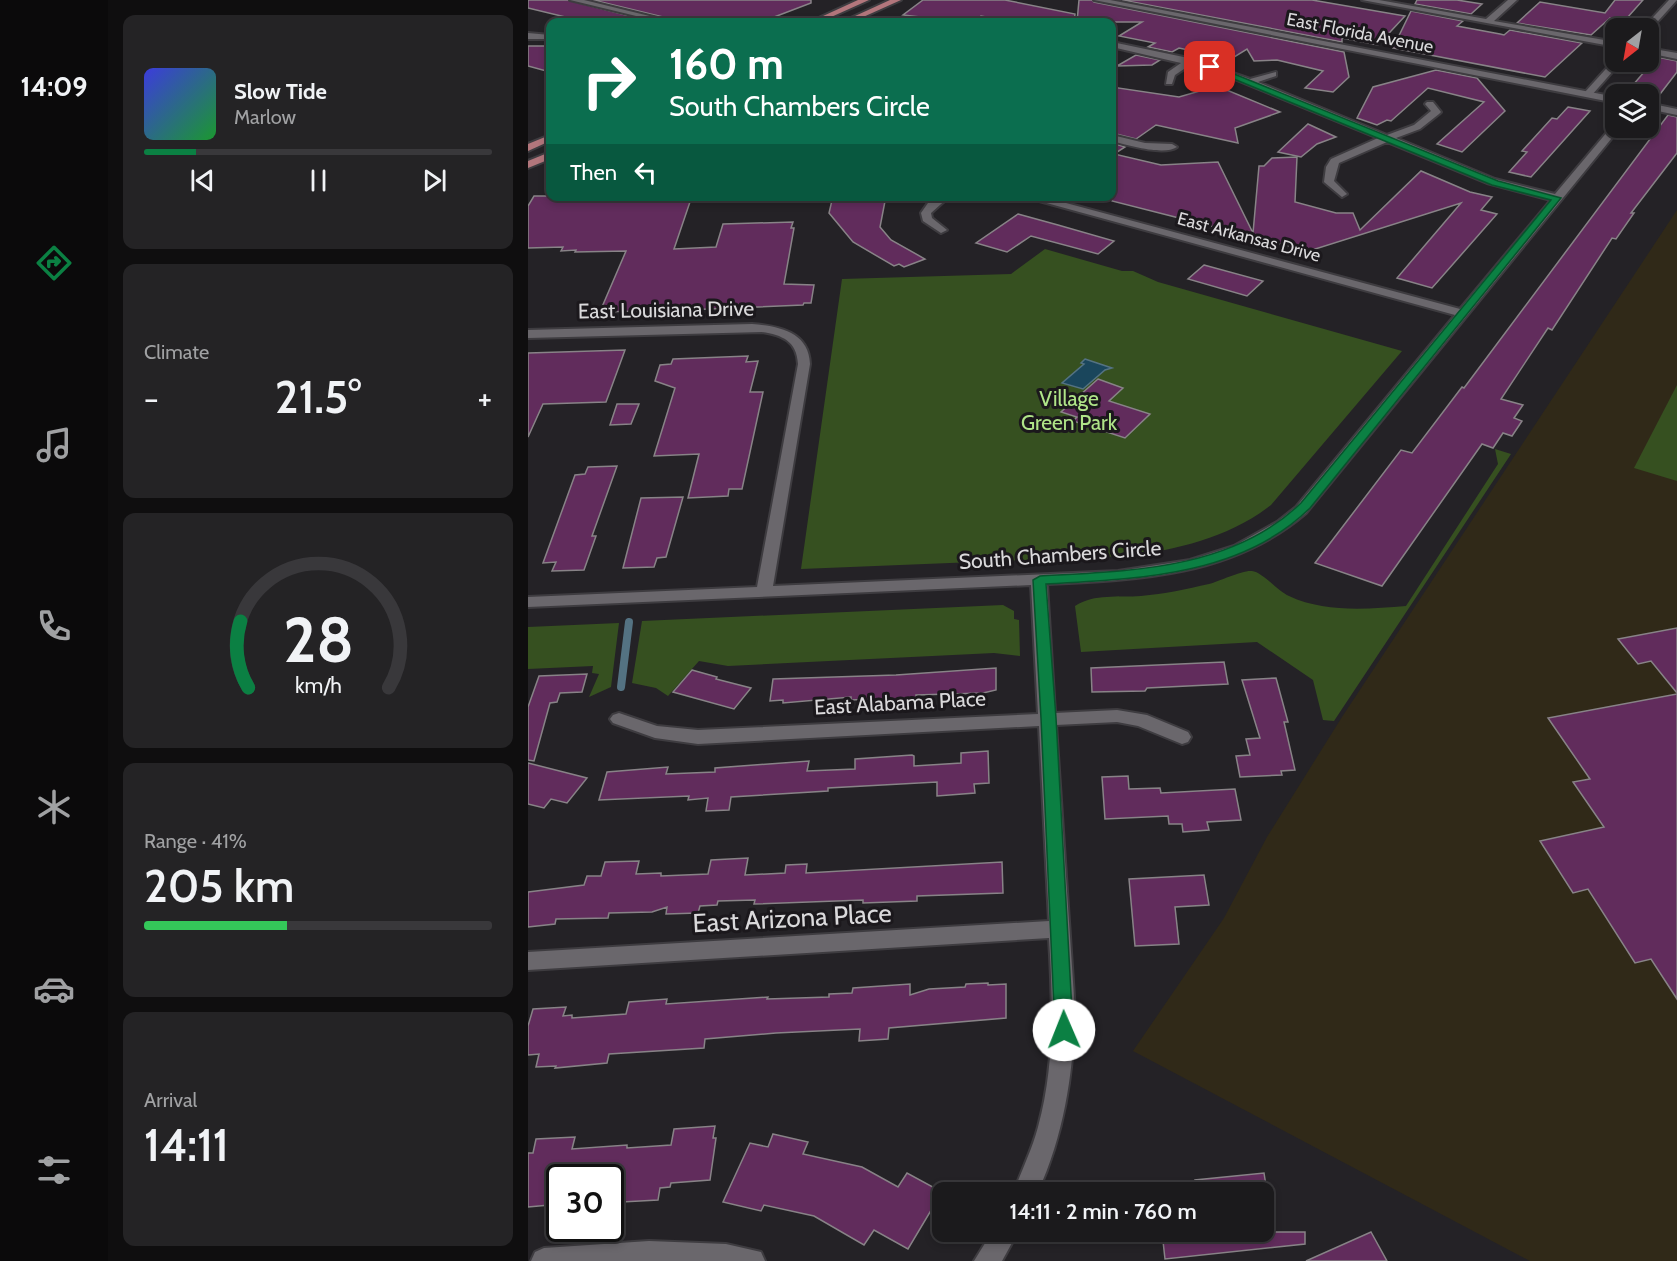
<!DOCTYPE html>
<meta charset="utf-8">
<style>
body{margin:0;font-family:Cabin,sans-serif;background:#242325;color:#f1f3f6;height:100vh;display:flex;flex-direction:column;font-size:22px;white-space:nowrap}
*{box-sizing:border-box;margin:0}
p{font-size:20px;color:#a0a1a3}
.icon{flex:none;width:33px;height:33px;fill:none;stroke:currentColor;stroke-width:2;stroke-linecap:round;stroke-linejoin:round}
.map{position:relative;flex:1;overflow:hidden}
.side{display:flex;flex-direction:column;gap:15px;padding:15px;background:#0f0e0f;width:420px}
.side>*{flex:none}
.top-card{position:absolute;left:18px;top:18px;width:570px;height:183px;border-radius:12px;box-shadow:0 3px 9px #0003,0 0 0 2px #39383b;background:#0b6e4f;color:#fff;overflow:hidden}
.needle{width:39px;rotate:211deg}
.tools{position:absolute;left:1077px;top:18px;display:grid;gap:12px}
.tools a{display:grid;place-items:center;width:54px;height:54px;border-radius:12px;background:#1b1a1c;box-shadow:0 3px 9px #0003,0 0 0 2px #39383b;font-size:30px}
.speed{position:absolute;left:18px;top:1164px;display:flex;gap:12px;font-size:30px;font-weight:700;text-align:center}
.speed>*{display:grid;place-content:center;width:78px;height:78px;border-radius:50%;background:#1b1a1c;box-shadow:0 3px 9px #0003,0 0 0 2px #39383b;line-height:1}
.speed .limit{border:3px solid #111;border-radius:9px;background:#fff;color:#111}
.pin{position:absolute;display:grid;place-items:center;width:51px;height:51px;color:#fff;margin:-26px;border-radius:12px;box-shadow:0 3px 9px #0006}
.me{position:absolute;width:66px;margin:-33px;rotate:359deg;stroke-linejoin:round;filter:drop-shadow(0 0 4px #0008)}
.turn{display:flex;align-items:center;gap:21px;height:126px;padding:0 24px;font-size:27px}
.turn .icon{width:78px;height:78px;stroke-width:2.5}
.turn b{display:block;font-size:42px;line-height:51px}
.then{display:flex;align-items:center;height:57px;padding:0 24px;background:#0003;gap:12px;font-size:22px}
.big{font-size:45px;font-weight:600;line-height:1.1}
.side .widget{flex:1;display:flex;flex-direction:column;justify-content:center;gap:9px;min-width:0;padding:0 21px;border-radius:12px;background:#242325}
.side .dial{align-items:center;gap:0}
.dial svg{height:156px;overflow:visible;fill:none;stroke:#39383b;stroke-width:7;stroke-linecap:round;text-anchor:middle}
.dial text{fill:#f1f3f6;stroke:none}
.song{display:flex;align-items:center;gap:18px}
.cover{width:72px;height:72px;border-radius:9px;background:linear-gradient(135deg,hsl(240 70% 55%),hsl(130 70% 35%))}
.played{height:6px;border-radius:3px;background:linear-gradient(90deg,#0b8043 15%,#39383b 15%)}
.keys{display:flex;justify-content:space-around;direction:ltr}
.heat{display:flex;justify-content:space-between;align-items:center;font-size:33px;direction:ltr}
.charge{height:9px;border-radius:4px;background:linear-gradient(90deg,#34c759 41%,#39383b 0)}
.trip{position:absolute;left:404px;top:1182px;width:342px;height:60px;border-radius:12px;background:#1b1a1c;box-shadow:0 3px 9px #0003,0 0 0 2px #39383b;font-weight:600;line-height:60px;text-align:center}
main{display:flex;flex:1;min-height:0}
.dock{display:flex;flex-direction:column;width:108px;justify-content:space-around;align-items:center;background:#0b0a0b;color:#a0a1a3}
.dock .icon{width:42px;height:42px}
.dock .on{color:#0b8043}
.dock b{font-size:27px;color:#f1f3f6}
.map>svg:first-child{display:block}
.education{fill:#302918}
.green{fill:#365020}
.water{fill:#1a465c;stroke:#547282;stroke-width:1.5}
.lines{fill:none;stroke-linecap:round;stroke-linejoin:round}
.stream-far1{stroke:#547282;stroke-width:4}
.stream{stroke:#547282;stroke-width:8}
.building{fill:#612c5c;stroke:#888387;stroke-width:1.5}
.minor-casing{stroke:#3e3c40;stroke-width:4}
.tertiary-casing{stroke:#3e3c40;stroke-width:4}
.primary-casing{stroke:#3e3c40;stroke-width:4}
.minor{fill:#6a676c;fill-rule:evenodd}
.tertiary{fill:#6a676c;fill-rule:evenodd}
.primary{fill:#b2767c;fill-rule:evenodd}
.route{fill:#0b8043;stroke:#07532c;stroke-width:1.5}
.labels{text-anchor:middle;stroke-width:6;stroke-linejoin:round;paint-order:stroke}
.far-street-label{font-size:18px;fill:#dad9db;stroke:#1b181c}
.street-label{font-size:21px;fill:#dad9db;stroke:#1b181c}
.park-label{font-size:21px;fill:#afe488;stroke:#1b181c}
.near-street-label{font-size:26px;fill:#dad9db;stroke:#1b181c}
</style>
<main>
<nav class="dock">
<b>14:09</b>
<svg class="icon on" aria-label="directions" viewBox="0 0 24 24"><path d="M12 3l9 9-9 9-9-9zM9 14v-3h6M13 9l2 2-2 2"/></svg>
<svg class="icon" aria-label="music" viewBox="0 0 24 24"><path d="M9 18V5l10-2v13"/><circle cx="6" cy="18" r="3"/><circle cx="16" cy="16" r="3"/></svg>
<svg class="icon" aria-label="phone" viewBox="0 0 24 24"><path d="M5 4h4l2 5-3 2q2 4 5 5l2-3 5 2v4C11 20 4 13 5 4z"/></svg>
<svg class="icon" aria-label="climate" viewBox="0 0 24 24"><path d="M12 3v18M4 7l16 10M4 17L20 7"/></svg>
<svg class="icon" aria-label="car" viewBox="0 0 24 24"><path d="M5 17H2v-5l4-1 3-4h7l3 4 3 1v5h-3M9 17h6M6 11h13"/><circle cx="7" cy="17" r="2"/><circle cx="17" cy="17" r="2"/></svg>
<svg class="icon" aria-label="filters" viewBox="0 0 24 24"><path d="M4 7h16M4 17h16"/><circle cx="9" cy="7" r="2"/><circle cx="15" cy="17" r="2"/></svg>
</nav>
<section class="side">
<div class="widget">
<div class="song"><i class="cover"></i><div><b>Slow Tide</b><p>Marlow</p></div></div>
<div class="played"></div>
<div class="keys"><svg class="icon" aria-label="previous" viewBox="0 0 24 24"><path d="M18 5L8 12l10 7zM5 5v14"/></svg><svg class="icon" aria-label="pause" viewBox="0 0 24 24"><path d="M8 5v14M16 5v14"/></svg><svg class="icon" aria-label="next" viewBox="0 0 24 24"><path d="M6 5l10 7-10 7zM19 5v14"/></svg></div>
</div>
<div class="widget"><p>Climate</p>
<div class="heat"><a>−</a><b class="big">21.5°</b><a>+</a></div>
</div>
<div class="widget dial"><svg viewBox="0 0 100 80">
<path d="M14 69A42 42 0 1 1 86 69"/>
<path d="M14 69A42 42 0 0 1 10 35" stroke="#0b8043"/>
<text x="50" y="56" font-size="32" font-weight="700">28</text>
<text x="50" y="72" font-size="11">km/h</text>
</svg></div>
<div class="widget"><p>Range · 41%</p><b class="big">205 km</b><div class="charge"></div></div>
<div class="widget"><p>Arrival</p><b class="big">14:11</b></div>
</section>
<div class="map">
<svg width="1149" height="1261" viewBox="0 0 1149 1261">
<rect width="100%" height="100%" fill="#242226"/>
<polygon class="education" points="1149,210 1149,1261 1002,1261 605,1051 696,918 739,837 814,717"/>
<g class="green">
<path d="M517 249 594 271H605L630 282 874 351 743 505C702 537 649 550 599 556L273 569 314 279 483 274Z"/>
<polygon points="1149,385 1149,481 1106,468"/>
<path d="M967 449 983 454 806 721 795 720 785 680 729 642 553 652 547 606C567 593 590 598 613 596 636 594 659 589 681 584 692 581 714 570 724 571 734 572 750 591 761 596 797 613 840 609 878 606L970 464Z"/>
<polygon points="475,605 486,611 486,619 491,620 492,656 466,653 200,666 171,661 140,696 128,688 104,683 114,621"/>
<polygon points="91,623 83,687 61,697 71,674 64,673 65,666 0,669 0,627"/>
</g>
<polygon class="water" points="557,359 584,368 577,370 555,389 534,383 556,364 553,363"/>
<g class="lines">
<polyline class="stream-far1" points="238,15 265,21"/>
<polyline class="stream" points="93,687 101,622"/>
</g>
<g class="building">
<polygon points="0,0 40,0 125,22 58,22 0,8"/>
<polygon points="65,0 283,0 283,3 233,22 148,22 147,20"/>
<polygon points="395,0 477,0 547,14 546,22 486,22 453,16 445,22 436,22 375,15"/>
<polygon points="551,0 564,0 566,2 816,52 821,77 805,92 777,88 795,71 749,60 726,61 719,49 703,59 651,48 644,52 620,47 627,43 591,36 614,22 549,22"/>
<polygon points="594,0 784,0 877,16 850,45 814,38 814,42"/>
<polygon points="889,0 929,0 954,4 943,14 887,4"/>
<polygon points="1087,0 1115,0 1091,27 1082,18 1063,35 989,23 1012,2 1077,13"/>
<polygon points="883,11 935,21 929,26 972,34 976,35 982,30 1054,43 1017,77 865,48"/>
<polygon points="0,46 22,46 22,72 0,66"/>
<polygon points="608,55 632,60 624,65 589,66"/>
<polygon points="1129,57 1149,61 1149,72 1129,98 1120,94 1099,92"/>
<polygon points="908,70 949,78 977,111 934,152 909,144 956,102 900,88 863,121 859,120 849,125 829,118 845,87"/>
<polygon points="689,86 752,112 707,128 710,143 628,125 608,139 584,133 584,87 651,97"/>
<polygon points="1040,107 1062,111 1003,177 981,172 999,152 994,151 1024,118 1029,119"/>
<polygon points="1140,115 1149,117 1149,153 1103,213 1106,213 1088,239 1084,238 1024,330 1020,328 973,399 995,405 986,418 994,421 984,436 975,433 965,448 954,444 854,586 787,563 873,450 884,453 934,387 936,388"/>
<polygon points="780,124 808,137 789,144 773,157 750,152"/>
<polygon points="584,143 597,147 586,154 633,165 690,162 725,233 731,166 736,166 744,158 769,157 767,202 808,213 825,213 832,230 893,171 942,192 964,197 953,210 969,214 904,288 869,278 933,203 781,251 584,201"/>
<polygon points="6,196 164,196 146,249 188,247 195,224 265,222 263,228 266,228 256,284 286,285 283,303 276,303 275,305 182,309 74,312 76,307 74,307 98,251 47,252 48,250 33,251 35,247 0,248 0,206"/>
<polygon points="305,196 358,196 352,227 363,240 397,259 376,267 371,264 366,266 325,242 301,213"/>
<polygon points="490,214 530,225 586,241 570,254 503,236 479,252 448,243"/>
<polygon points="676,265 735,281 719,296 660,279"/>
<polygon points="97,350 78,402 15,404 0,437 0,353"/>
<polygon points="220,356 218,362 230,361 222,392 235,392 214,489 201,489 200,496 160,498 171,454 126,456 147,388 127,381 132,365 143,364 145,359"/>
<polygon points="570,379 595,388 581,401 622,414 597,438 545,421 549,417 533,412"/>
<polygon points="89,404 111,404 103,424 82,425"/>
<polygon points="89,466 64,536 68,536 56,570 24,571 28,562 15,563 47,475 57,474 60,467"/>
<polygon points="155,497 138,557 129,558 126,567 95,568 113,498"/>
<polygon points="1149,628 1149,693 1123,661 1110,664 1090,639"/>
<polygon points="696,662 700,684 619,688 617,691 564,692 563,668"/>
<polygon points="468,668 468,690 455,693 388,695 388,701 342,702 343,699 323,700 323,697 255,703 255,700 242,701 245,679 368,675"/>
<polygon points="164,670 189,677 188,679 223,688 206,709 145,692"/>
<polygon points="59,674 54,692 32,693 29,702 22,703 6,761 0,760 0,707 11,676"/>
<polygon points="748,678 760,722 756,722 767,770 753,771 754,775 712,777 708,756 722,755 718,739 732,738 714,680"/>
<polygon points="1149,694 1149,999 1123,959 1107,963 1060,889 1045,893 1012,841 1076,827 1045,782 1062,779 1020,718"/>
<polygon points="460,751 461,783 446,784 447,793 409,796 409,782 300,788 300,791 203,797 201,810 178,811 180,798 160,800 161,796 71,800 79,772 140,767 138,774 187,772 187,768 281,761 279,771 327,769 327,759 384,755 386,756 386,766 433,763 433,753"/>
<polygon points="0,763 59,778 39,803 23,799 16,808 0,804"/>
<polygon points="600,776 601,789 632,788 633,793 707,789 713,820 679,822 681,830 655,832 654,824 641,824 640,816 577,819 574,777"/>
<polygon points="220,858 217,875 257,873 258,865 279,864 278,873 474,862 475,893 389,896 389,901 335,903 335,900 226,904 227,900 190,901 189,905 172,906 170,913 138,914 139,907 124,912 81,913 80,918 28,919 27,924 0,927 0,892 56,885 59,876 73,876 77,862 111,861 108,874 133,873 133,876 180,874 183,860"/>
<polygon points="676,875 681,905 647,907 651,944 607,946 601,879"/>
<polygon points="460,983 460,985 478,984 478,1018 361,1028 360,1039 331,1041 332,1029 248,1033 177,1039 176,1048 81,1054 79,1063 27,1068 28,1066 8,1067 11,1054 0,1055 0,1026 5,1009 38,1007 35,1016 44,1015 44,1018 98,1014 101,1002 139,999 138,1004 240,997 239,999 301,997 301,994 324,993 325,988 382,984 382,995 401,989 437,987 438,984"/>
<polygon points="187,1126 185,1138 188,1138 182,1180 143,1183 142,1187 132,1188 130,1200 94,1202 97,1178 32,1178 32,1204 0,1207 0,1153 5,1153 8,1139 47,1137 44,1149 99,1145 99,1148 143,1145 146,1129"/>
<polygon points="245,1134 280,1142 275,1154 334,1167 370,1187 379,1173 414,1192 380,1249 346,1230 336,1245 286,1216 236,1205 233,1211 195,1202 222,1143 240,1147"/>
<polygon points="736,1173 739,1192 668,1192 667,1180"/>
<polygon points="634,1232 777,1232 777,1244 637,1259"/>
<polygon points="843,1232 859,1261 778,1261"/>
</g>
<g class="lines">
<defs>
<g id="minor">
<polygon points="42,0 56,0 146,22 133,22"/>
<polygon points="834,0 851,0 958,19 980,0 989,0 966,21 1088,42 1088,47"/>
<polygon points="1141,0 1149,0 1122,30 1115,28"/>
<polygon points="0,33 22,35 22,39 0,39"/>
<path d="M584 42 665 59 722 79 748 72V76L730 82 859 135 886 125 903 111 897 104 899 102H905L913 112 911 114 892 129 868 138 967 179 1027 194 1085 125 1092 128 778 513C705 576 611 580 519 584L527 713 589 710 619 715 660 732 663 737 660 742 654 744 610 726 589 722 528 725 547 1012C545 1075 536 1134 510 1192H486C493 1171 504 1150 510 1127 527 1065 525 1002 521 938L0 970V952L521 921 511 726 170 744 127 738 85 723 82 719 85 715 91 713 129 726 170 730 510 714 503 585 0 607V597L229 587 270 364C269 341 254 335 234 332L0 338V330L224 324C251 326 281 332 282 364L245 586 590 571 662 560 706 546 749 522 768 507 927 315 493 196H512L932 309 1023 200 959 183 859 142 811 163 806 181 819 194 814 197 796 182 798 167 803 159 850 138 687 71 662 65 647 75 644 84H638L640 72 653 63 584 47Z"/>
<polygon points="1120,48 1149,53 1149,59 1120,53"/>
<polygon points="1086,60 1093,62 1063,96 1057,96 1057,92"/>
<path d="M584 135 617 143 644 144 649 147C636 156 599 145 584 141Z"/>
<polygon points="409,196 422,196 403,213 404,218 419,230 413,233 395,221 393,213 400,203"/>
<polygon points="464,1232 490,1232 474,1261 446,1261"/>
<polygon points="121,1241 198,1244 233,1252 237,1261 3,1261 7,1252 16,1248"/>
</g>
<g id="tertiary">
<polygon points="566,0 582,0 1088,97 1088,103"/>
<polygon points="1120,103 1149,109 1149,115 1120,109"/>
</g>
<g id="primary">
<polygon points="330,0 341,0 292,22 282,22"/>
<polygon points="362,0 373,0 324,22 314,22"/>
<polygon points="22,135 22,141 0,151 0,144"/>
<polygon points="22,152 22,159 0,168 0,161"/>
</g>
</defs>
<use href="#minor" class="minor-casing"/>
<use href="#tertiary" class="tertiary-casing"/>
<use href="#primary" class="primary-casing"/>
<use href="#minor" class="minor"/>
<use href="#tertiary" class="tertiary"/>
<use href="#primary" class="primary"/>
</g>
<path class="route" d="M679 65H684L970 181 1033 198 782 508C713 576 609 579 518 584L528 718 545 1030 542 1036 536 1039 529 1036 527 1030 513 718 505 580 512 576C602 571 704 570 773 503L1023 200 964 185 679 68Z"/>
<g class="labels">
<g class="far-street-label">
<text transform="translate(832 33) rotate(11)" y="6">East Florida Avenue</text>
<text transform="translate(721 237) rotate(15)" y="6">East Arkansas Drive</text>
</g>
<g class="street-label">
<text transform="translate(138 310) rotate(-1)" y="7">East Louisiana Drive</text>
<text transform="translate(532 555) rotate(-4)" y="7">South Chambers Circle</text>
<text transform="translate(372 703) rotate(-3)" y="7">East Alabama Place</text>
</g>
<g class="park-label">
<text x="541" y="406">Village<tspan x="541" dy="24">Green Park</tspan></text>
</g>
<g class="near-street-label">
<text transform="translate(264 918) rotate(-3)" y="9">East Arizona Place</text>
</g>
</g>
</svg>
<div class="tools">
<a><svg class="needle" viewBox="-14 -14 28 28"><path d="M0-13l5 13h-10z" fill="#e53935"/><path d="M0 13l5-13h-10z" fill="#a0a1a3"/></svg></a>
<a><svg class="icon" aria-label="layers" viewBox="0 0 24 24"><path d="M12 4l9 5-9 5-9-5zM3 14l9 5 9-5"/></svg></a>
</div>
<div class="speed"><div class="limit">30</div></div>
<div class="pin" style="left:682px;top:67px;background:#d93025"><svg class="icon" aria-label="arrive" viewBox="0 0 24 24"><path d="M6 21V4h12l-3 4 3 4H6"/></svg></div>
<svg class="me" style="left:536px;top:1030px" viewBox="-20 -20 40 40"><circle r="19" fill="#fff"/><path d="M0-13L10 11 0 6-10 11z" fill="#0b8043"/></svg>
<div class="trip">14:11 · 2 min · 760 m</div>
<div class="top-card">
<div class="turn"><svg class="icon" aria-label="right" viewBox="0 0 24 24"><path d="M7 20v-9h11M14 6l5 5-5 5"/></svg><div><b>160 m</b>South Chambers Circle</div></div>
<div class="then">Then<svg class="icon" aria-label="left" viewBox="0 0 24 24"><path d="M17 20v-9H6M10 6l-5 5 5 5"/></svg></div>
</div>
</div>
</main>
